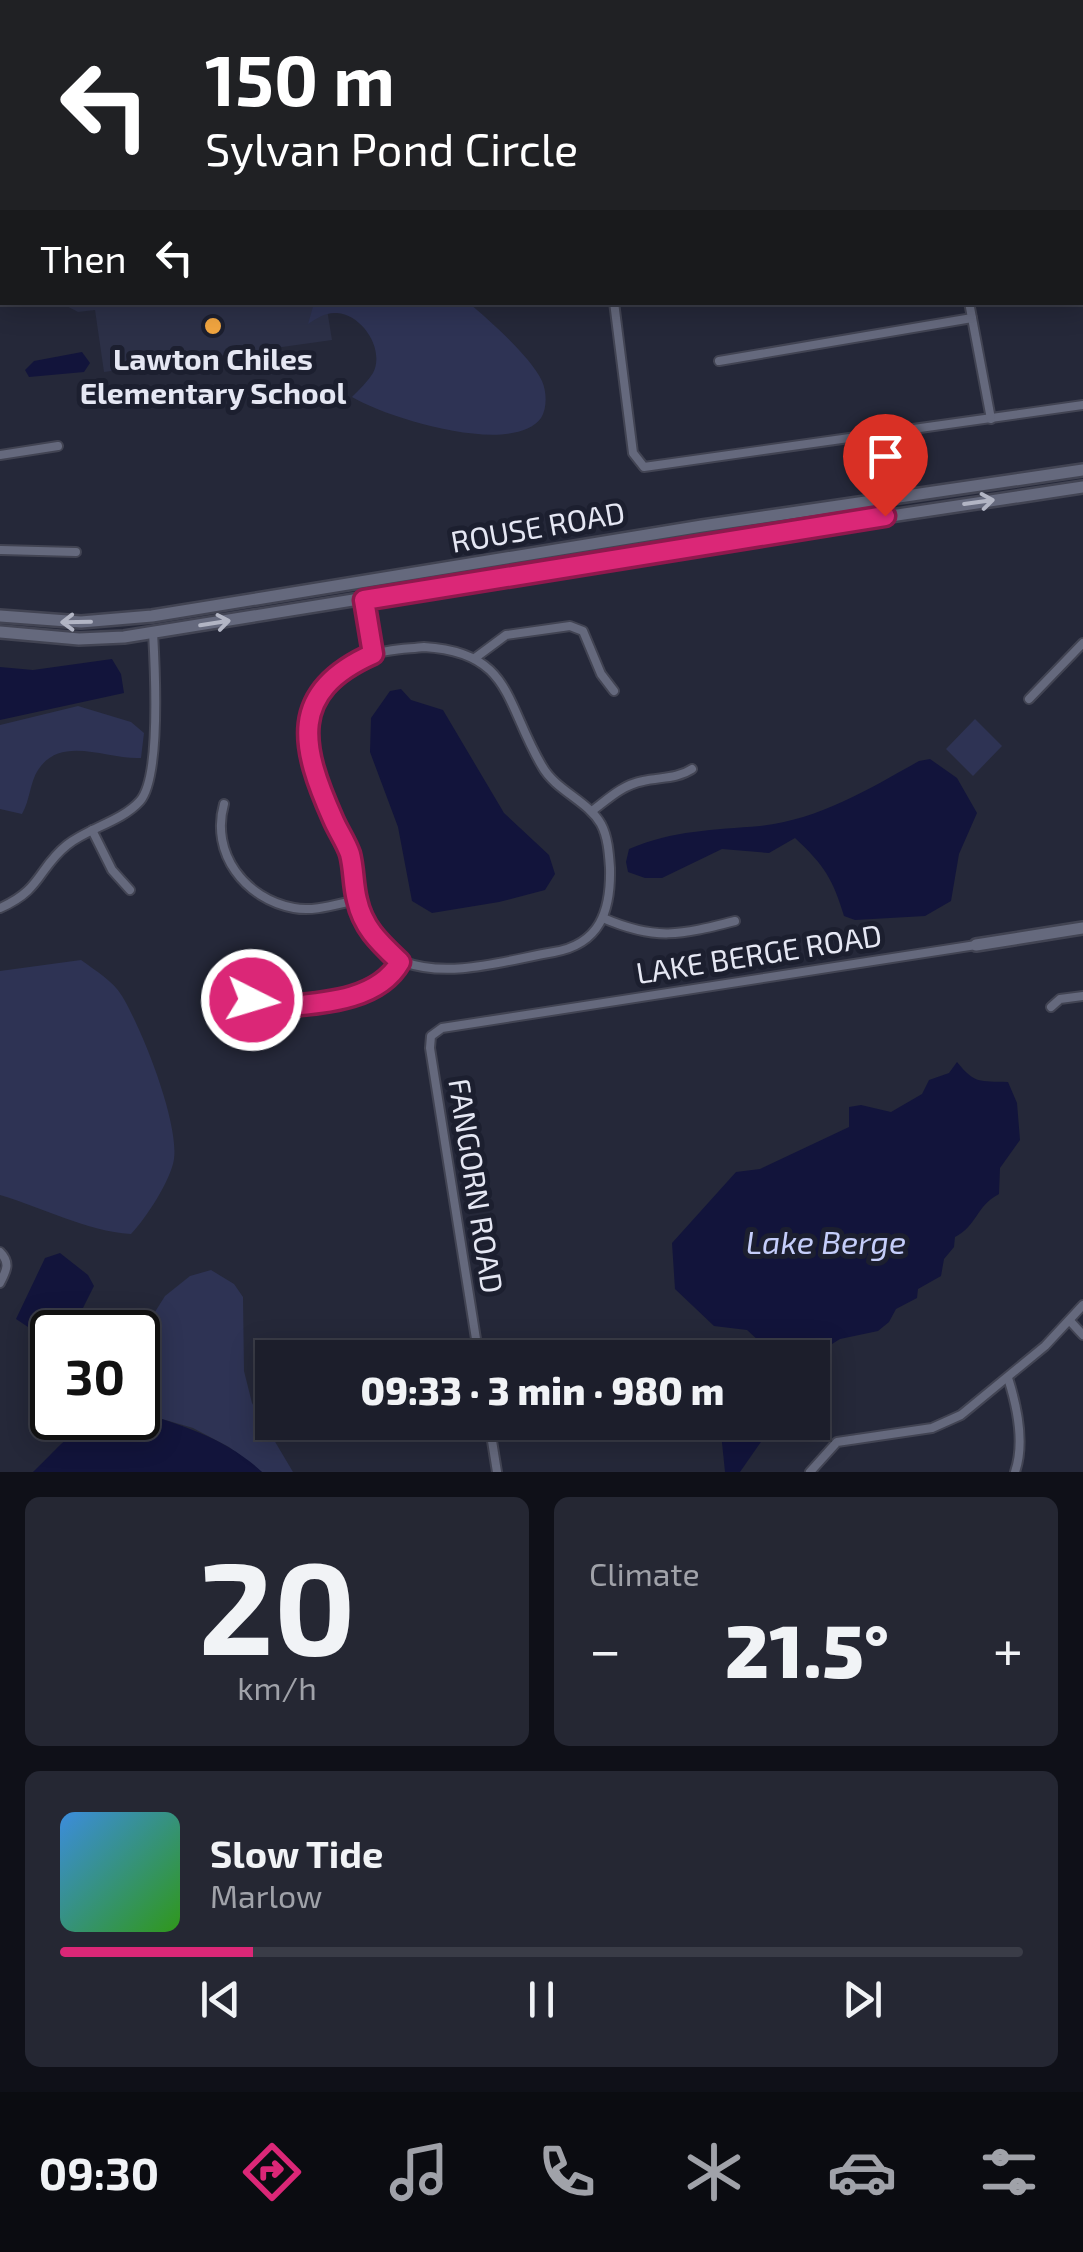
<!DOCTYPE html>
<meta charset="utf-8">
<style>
body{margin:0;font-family:"Exo 2",sans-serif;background:#252733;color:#f1f3f6;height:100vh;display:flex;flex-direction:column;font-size:38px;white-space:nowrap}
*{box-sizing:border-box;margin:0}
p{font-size:32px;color:#a0a2a9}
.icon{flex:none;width:55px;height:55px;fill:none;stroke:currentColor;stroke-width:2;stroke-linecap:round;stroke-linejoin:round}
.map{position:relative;height:1472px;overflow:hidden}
.panel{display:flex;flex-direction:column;gap:25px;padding:25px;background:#0f1018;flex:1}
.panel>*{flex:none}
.banner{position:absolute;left:0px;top:0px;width:1085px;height:305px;box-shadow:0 5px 25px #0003,0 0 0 2px #3a3c47;background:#202124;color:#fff;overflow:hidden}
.speed{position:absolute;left:30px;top:1310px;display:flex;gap:20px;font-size:50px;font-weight:700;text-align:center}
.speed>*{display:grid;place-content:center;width:130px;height:130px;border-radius:50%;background:#1c1e2b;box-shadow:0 5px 25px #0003,0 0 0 2px #3a3c47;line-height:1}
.speed .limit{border:5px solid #111;border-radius:15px;background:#fff;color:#111}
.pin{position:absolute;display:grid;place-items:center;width:85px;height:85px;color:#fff;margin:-102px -42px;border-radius:50% 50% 50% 0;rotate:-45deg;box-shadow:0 0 10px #0007}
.pin .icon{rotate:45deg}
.me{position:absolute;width:110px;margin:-55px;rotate:95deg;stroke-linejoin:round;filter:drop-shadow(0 0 8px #0008)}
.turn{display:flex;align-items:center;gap:35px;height:210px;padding:0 40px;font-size:45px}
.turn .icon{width:130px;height:130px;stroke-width:2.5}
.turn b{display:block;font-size:70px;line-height:85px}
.then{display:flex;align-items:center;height:95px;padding:0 40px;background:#0003;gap:20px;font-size:38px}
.big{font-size:75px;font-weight:800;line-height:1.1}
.panel .card{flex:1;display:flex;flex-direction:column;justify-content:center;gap:15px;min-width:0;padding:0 35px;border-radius:15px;background:#252733}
.panel .dial{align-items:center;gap:0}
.dial b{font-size:130px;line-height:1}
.song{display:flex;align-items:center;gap:30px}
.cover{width:120px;height:120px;border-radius:15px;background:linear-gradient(135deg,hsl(210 70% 55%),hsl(110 70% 35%))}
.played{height:10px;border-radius:5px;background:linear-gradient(90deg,#db2777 20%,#3a3c47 20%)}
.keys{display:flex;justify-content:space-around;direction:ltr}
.heat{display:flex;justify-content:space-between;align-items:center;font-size:55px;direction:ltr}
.panel .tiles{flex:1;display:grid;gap:25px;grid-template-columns:1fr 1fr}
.card:last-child{grid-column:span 2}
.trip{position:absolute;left:255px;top:1340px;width:575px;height:100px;border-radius:0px;background:#1c1e2b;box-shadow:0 5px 25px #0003,0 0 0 2px #3a3c47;font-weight:800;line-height:100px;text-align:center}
.dock{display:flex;height:160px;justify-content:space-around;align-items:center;background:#0b0c11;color:#a0a2a9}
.dock .icon{width:70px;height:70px}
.dock .selected{color:#db2777}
.dock b{font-size:45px;color:#f1f3f6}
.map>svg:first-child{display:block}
.built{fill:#2c3047}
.green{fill:#2e3354}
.water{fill:#12143b}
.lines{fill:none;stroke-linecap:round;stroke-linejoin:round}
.street-casing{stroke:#424453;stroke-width:12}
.secondary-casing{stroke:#424453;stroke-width:16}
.street{stroke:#65697d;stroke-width:8}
.secondary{stroke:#65697d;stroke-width:11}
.oneway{stroke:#b2b5c4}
.route-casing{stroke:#8e194d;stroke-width:25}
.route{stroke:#db2777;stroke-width:18}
.poi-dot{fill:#f1a540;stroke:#1c1f2f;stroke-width:4}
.labels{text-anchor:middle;stroke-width:10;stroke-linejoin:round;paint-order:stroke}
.poi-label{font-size:30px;font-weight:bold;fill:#e5e7f3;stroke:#1c1f2f}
.street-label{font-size:30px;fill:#e5e7f3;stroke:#1c1f2f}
.water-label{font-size:32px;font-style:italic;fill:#c5cefa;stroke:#1c1f2f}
</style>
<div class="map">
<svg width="1083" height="1472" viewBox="0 0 1083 1472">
<rect width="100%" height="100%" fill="#252839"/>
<polygon class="built" points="61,303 326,303 332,340 104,372 95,310 78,312"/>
<g class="green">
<path d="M314 303H469C490 321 530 356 542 381 547 392 547 409 541 418 512 457 387 418 352 397 359 390 368 381 373 373 385 350 363 315 337 313 326 312 317 318 308 324Z"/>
<path d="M78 706 131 722 144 733 141 758C108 760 61 734 38 770 30 782 30 800 22 814L0 809V725Z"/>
<polygon points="975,719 1002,746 973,776 946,749"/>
<path d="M81 960C96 971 113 981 122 996 142 1029 179 1122 174 1159 171 1180 146 1218 131 1234 86 1231 44 1208 0 1195V971Z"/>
<polygon points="211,1270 234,1284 243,1297 244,1371 252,1403 293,1472 262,1472 229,1447 193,1428 138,1412 138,1339 165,1296 190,1276"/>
</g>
<g class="water">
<polygon points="82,352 90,363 84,372 29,377 25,370 34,361"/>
<polygon points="112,659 121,674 124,693 0,720 0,667 33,670"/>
<polygon points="401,689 411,700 443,710 504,813 549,855 555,874 545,890 499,902 432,913 412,901 398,827 370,752 371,718 390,691"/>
<path d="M930 759 957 778 977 813 959 854 951 901 925 916 855 920 844 916C833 879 824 865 795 838L769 853 722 849 662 878H645L628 872 626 862 629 849C673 830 714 830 760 826 818 820 869 789 919 761Z"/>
<path d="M957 1062C975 1084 979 1081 1008 1082L1017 1103 1020 1140 1000 1168 999 1194C975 1207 978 1225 955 1237L954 1247 944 1259 941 1276 918 1289 917 1298 896 1309 889 1322 878 1331 840 1339 824 1349 802 1351 782 1350 759 1341 747 1330 714 1326 675 1289 672 1243 736 1172 760 1169 849 1127V1107L861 1105 891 1112 922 1094 929 1080 949 1073Z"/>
<polygon points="60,1253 88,1275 94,1286 71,1332 52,1332 52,1340 49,1341 16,1319 45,1258"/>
<path d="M138 1412C183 1425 227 1439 262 1472H33C74 1433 77 1418 138 1418Z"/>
<polygon points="720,1423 720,1422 774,1423 740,1472 725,1472"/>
</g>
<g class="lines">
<defs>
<g id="street">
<polyline points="20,0 21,2"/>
<polyline points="137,0 138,2"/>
<polyline points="248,0 248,2"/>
<polyline points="358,0 358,2"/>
<polyline points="463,0 464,2"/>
<polyline points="664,0 665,2"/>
<polyline points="936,0 936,2"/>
<polyline points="1082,44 1083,44"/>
<polyline points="0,97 2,96"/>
<polyline points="1082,174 1083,175"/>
<polyline points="614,302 633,453 644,467 1083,405"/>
<polyline points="969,302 991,419"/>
<polyline points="719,361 972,318"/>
<polyline points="0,455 58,446"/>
<polyline points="1,550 76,552"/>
<polyline points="364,600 373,654"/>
<path d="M424 647C512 652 505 704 542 766 556 791 587 800 601 824 608 837 609 854 610 868 611 911 600 944 554 952 507 960 450 979 404 962 397 960 392 954 386 949 352 918 362 891 349 853 341 829 326 807 318 783 313 767 306 749 307 732 307 698 340 664 371 655 387 649 407 649 424 647Z"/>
<polyline points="475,658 506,635 570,626 583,631 601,674 614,691"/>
<polyline points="1029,699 1083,643"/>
<path d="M224 804C210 853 245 899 294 908 314 912 337 904 357 900"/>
<path d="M592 811C608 799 622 785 643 781 660 777 677 779 692 769"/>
<polyline points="92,830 112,870 130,890"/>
<path d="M0 908C42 890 38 868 67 845 88 828 121 822 140 801 161 777 155 667 153 632"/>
<path d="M603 918C656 941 680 935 735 921"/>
<path d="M252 1000 261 1009C307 1003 375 1007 400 961"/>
<polyline points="1051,1007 1060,999 1083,996"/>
<path d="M0 1252C11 1263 6 1271 0 1283"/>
<polyline points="1070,1321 1083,1335"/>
<polyline points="479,1358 430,1048 431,1036 442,1028 976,945"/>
<path d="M1008 1378C1017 1406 1025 1443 1015 1472"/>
<polyline points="489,1422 497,1472"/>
<polyline points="810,1472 837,1442 932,1428 961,1415 1045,1346 1083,1305"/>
</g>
<g id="secondary">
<polyline points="0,616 81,622 152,616 702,526 1083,470"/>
<polyline points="0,632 79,639 124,637 632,555 1083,487"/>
<polyline points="976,945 1083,928"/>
</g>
</defs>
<use href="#street" class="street-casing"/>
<use href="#secondary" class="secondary-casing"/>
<use href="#street" class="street"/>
<use href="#secondary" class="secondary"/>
</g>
<defs><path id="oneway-shaft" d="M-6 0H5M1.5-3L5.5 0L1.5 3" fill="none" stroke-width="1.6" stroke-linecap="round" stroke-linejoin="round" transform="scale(2.5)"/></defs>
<g class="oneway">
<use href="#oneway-shaft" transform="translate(979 502) rotate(-8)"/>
<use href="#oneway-shaft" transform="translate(76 622) rotate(179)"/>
<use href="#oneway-shaft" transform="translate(215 623) rotate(-9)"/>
</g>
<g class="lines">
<defs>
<path id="route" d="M252 1000 261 1009C307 1003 375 1006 400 962 380 943 363 928 357 900 353 885 354 869 350 854 346 842 338 831 333 819 301 747 287 692 373 654L364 600 885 516"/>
</defs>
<use href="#route" class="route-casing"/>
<use href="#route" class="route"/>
</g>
<circle class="poi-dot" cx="213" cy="326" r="10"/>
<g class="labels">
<g class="poi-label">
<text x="213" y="370">Lawton Chiles<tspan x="213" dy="34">Elementary School</tspan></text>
</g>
<g class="street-label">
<text transform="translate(538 528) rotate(-10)" y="10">ROUSE ROAD</text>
<text transform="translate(759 955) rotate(-9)" y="10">LAKE BERGE ROAD</text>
<text transform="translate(475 1186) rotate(81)" y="10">FANGORN ROAD</text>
</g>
<g class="water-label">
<text x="826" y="1254">Lake Berge</text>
</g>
</g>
</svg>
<div class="speed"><div class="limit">30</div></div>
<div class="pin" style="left:885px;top:516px;background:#d93025"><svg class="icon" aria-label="arrive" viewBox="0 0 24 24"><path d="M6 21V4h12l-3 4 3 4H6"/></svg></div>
<svg class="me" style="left:252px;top:1000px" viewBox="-20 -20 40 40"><circle r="17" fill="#db2777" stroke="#fff" stroke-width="3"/><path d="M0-11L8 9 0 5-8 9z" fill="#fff"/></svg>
<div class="trip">09:33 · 3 min · 980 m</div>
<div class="banner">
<div class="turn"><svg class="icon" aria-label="left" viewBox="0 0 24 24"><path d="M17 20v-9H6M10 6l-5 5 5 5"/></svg><div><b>150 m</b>Sylvan Pond Circle</div></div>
<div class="then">Then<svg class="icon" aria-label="left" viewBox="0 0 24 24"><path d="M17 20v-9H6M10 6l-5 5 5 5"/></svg></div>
</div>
</div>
<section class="panel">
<div class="tiles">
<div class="card dial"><b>20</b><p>km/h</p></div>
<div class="card"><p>Climate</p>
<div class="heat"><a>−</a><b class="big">21.5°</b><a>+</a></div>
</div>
<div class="card">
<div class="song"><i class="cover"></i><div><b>Slow Tide</b><p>Marlow</p></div></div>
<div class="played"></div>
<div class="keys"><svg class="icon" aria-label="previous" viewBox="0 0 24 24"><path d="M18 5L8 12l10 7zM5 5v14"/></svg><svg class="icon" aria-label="pause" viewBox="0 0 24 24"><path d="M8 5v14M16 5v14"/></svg><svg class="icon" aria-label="next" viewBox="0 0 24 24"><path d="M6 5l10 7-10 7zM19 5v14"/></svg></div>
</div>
</div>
</section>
<nav class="dock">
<b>09:30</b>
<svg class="icon selected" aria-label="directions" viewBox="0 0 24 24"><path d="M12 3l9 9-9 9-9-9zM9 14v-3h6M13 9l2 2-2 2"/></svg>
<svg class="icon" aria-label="music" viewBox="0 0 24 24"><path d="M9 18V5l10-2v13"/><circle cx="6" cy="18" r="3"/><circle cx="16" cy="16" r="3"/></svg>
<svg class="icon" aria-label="phone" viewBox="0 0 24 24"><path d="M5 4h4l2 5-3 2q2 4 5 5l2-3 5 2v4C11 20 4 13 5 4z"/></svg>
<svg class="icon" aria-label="climate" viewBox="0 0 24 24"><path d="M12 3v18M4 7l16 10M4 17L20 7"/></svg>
<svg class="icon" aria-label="car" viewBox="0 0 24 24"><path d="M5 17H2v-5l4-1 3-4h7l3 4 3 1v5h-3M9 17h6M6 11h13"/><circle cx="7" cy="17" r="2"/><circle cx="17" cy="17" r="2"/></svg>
<svg class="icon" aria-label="filters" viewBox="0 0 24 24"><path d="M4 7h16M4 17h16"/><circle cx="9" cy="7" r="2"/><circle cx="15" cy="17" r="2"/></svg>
</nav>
